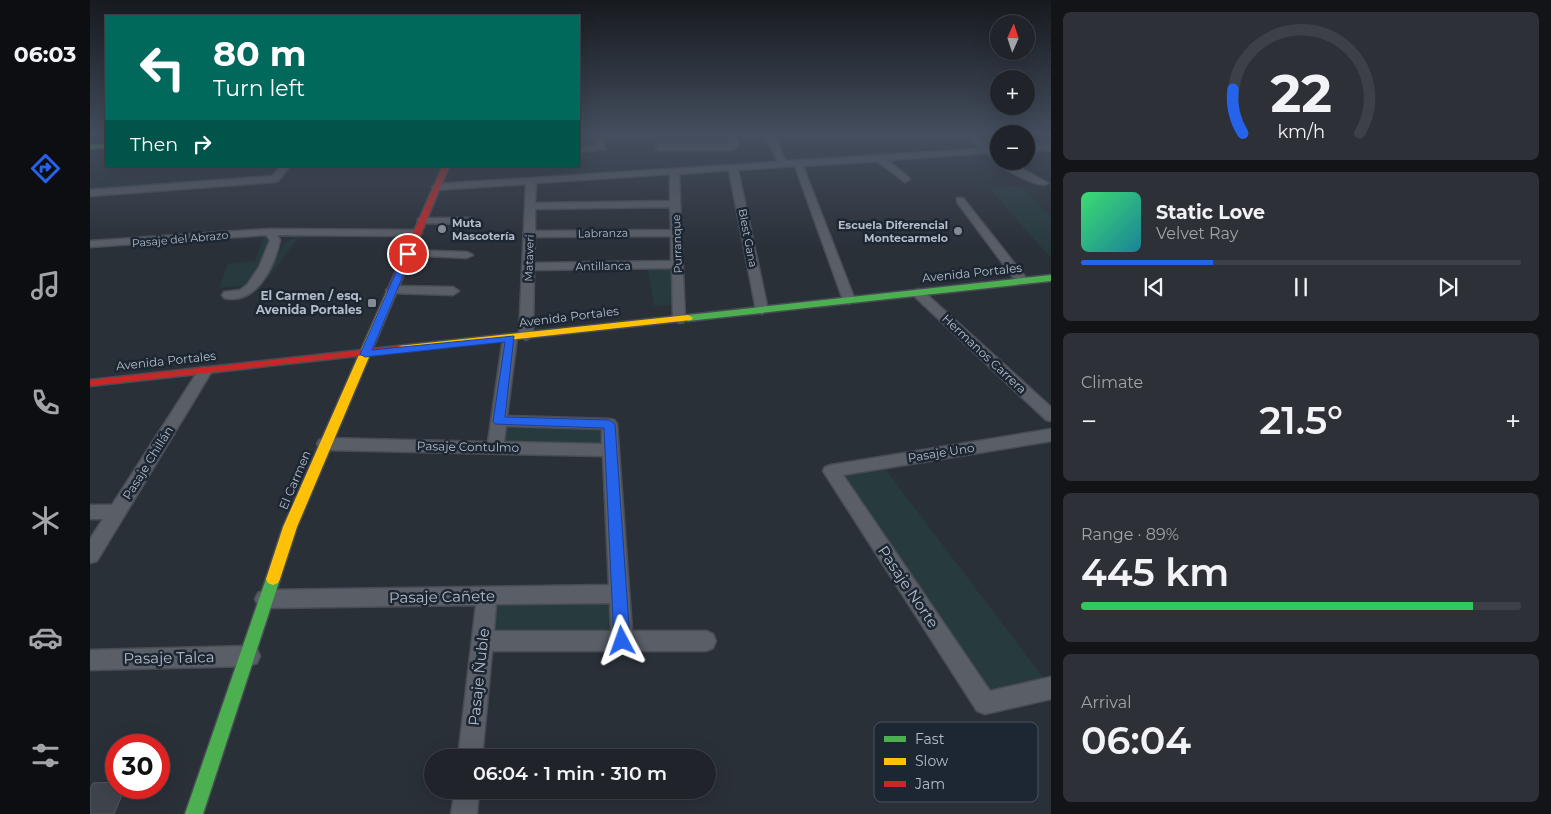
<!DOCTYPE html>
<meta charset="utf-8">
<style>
body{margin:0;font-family:Montserrat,sans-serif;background:#2d3036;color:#f1f3f6;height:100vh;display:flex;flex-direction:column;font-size:19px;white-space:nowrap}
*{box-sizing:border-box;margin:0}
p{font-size:16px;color:#a2a4a8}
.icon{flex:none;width:28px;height:28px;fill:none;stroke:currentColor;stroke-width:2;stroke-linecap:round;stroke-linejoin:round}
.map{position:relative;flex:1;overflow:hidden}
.sheet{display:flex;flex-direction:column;gap:12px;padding:12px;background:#121417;width:500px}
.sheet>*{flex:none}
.banner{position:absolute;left:15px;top:15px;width:475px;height:152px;border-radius:0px;box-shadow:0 5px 20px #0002,0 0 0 1px #3d4147;background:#00695c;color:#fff;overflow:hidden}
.needle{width:32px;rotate:3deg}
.fabs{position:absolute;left:900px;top:15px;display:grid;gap:10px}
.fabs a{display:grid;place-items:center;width:45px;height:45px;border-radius:50%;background:#20242a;box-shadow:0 5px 20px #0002,0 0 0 1px #3d4147;font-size:25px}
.speed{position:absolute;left:15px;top:734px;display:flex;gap:10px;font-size:25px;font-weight:700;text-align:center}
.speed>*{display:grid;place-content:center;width:65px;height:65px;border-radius:50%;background:#20242a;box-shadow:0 5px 20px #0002,0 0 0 1px #3d4147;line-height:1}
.speed .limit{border:8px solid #d22;background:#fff;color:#111}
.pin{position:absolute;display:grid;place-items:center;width:42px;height:42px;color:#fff;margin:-21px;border:2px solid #fff;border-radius:50%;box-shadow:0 1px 5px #0007}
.me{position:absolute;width:55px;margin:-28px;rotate:356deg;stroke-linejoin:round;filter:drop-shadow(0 0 4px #0008)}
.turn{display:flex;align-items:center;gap:18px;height:105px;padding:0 25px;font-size:22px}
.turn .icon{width:65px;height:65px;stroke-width:2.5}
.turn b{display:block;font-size:35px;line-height:42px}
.then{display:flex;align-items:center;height:48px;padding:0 25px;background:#0003;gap:10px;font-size:19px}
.big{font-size:38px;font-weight:600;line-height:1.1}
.sheet .card{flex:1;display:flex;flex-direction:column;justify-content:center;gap:8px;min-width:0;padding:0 18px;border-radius:8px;background:#2d3036}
.sheet .dial{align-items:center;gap:0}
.dial svg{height:130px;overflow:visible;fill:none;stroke:#3d4147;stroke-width:7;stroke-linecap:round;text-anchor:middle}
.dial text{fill:#f1f3f6;stroke:none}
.song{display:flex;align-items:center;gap:15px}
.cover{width:60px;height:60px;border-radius:8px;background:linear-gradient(135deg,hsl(140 70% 55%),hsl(190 70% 35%))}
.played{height:5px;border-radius:2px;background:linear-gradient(90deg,#2563eb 30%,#3d4147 30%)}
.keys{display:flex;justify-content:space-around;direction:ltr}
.heat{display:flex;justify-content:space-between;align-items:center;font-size:28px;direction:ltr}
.charge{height:8px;border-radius:4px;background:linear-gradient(90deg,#34c759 89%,#3d4147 0)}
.trip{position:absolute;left:334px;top:749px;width:292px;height:50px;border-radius:25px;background:#20242a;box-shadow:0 5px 20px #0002,0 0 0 1px #3d4147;font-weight:600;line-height:50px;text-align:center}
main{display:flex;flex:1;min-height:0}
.dock{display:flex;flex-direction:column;width:90px;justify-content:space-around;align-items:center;background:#0d0e11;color:#a2a4a8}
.dock .icon{width:35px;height:35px}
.dock .selected{color:#2563eb}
.dock b{font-size:22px;color:#f1f3f6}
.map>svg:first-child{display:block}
.green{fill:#273a3e}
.building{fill:#3f444c;stroke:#52575f}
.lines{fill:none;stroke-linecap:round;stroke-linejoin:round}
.street-casing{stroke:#484c55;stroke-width:3}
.fast-casing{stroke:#484c55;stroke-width:3}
.slow-casing{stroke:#484c55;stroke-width:3}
.jam-casing{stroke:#484c55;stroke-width:3}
.street{fill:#5a5e66;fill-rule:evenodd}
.fast{fill:#4caf50;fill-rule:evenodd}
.slow{fill:#ffc107;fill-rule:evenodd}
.jam{fill:#c62828;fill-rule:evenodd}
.route{fill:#2563eb;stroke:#184099}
.poi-dot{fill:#848b96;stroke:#1d2633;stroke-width:2}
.labels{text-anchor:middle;stroke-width:5;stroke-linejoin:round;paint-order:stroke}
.far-poi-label{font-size:11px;font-weight:bold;fill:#b4bcc9;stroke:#1d2633;text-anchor:start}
.far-street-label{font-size:11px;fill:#b4bcc9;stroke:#1d2633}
.street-label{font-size:12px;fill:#b4bcc9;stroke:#1d2633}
.poi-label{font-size:12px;font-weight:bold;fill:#b4bcc9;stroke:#1d2633;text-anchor:end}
.near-street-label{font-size:15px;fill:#b4bcc9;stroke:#1d2633}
.key{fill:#1d2633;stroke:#4a5360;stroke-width:1}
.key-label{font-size:14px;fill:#b4bcc9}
</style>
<main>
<nav class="dock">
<b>06:03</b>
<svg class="icon selected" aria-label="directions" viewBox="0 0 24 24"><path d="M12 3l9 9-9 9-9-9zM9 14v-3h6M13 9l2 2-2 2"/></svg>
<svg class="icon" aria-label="music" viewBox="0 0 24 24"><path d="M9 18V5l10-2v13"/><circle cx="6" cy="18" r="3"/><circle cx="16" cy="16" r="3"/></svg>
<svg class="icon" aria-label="phone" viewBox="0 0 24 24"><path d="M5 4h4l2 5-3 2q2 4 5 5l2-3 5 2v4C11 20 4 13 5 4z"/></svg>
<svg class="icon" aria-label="climate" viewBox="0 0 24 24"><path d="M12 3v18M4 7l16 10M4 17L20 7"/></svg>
<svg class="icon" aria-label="car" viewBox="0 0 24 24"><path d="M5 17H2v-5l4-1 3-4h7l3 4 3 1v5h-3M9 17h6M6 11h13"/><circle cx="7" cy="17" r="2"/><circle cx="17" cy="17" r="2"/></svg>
<svg class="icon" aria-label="filters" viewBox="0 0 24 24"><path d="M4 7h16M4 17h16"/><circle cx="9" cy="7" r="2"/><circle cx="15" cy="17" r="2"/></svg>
</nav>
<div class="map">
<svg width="961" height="814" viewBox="0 0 961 814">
<rect width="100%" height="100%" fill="#2a3038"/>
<g class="green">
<polygon points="182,175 180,179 0,191 0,187"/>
<polygon points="930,185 961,217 961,258 899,188"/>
<polygon points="212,235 214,236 207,239 178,278 175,278 194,243"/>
<polygon points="174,236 179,240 180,245 156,285 129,288 138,264 165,261"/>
<polygon points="583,265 586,304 564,306 557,266"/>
<polygon points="415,426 512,428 513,444 412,442"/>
<polygon points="796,470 954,679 901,690 755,476"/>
<polygon points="403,603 523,603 525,630 401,630"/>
</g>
<polygon class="building" points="26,782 26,788 35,788 24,814 0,814 0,789 3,783"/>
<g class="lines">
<defs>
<g id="street">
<polygon points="503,135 511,135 515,149 489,152 489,148 507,145"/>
<polygon points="637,135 645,135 648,147 642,150 569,150 565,147 569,144 640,144"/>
<path d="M675 135H683L696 161 891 149 877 135H886L900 148 909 147V153L902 157 896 153 797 160 818 177 820 179 815 182 787 161 713 166 765 300 759 304 753 300 705 166 648 170 678 310 672 314 666 310 639 170 589 174 595 319 594 322 589 323 583 319 582 268 444 270 443 336 436 340 429 336 436 184 347 190 342 187 347 184 688 162ZM580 174V201L445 203 446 183ZM580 207 581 230 445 231V209ZM581 236V261L444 263 445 237Z"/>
<polygon points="961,144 961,150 936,151 936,145"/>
<path d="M909 159V161H917L958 183C949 190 916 170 908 163Z"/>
<polygon points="191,166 200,166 188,181 185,182 0,196 0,190 182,176"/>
<polygon points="867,198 873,198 936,278 936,284 928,284 867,202"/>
<polygon points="332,218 382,218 387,221 382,224 328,223 328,219"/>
<path d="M179 229 327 230 332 233 327 236 187 235 190 240C185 266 166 306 134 298L132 295 134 292 150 290 157 285 169 267 178 245 180 240 176 235 0 247V241Z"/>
<polygon points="318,250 377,252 383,255 377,258 314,255 312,253"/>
<polygon points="302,286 363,287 369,291 363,295 298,293 296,290"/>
<polygon points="828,289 832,290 961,407 961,421 956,420 824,296 822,293"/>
<path d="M420 334 427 338 417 416 519 419 524 420 527 424 542 631H616L623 634 626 641 623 648 616 651H402L392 758H368L386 605 175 608 168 605 165 599 168 593 175 590 519 585 513 456 235 450 229 448 227 444 229 440 235 438 398 442 413 338ZM416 426 512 429V444L414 442ZM520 603 521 631H404L406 604Z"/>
<polygon points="115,367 122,371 7,561 0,563 0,539 13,519 0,519 0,505 22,505 110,368"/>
<polygon points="961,429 961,441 753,475 900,691 961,677 961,699 895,714 887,711 733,471 735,467 741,465"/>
<polygon points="159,646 167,649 170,656 167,663 159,666 0,670 0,650"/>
<polygon points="365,790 389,790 387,814 361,814"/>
</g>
<g id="fast">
<polygon points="16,144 16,148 0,149 0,145"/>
<polygon points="961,275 961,281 598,321 593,318 598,315"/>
<polygon points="183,573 188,575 190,579 113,814 95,814 176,579 178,575"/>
</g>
<g id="slow">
<polygon points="302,288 307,291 207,527 190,579 188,583 183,585 178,583 176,579 193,527 297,291"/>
<polygon points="598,315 603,318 601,320 308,352 303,349 308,346"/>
</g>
<g id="jam">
<polygon points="353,166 359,166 307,291 305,293 299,293 297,291"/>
<polygon points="308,346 312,347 313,349 312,351 0,386 0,380"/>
</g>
</defs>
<use href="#street" class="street-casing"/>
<use href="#fast" class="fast-casing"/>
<use href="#slow" class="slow-casing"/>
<use href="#jam" class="jam-casing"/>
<use href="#street" class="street"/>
<use href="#fast" class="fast"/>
<use href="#slow" class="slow"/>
<use href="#jam" class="jam"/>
</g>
<linearGradient id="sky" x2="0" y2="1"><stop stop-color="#171a1f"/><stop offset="0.54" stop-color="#444e5e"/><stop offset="1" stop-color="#444e5e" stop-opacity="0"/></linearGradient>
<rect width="961" height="249" fill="url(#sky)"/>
<polygon class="route" points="318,251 322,254 282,350 424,336 415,417 519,420 525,424 540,641 538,646 532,649 527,646 524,641 514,428 405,424 403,421 415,342 275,357 270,354 314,254"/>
<g class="poi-dot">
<circle cx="352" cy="229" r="5"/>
<circle cx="868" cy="231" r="5"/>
<rect x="277" y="298" width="10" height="10" rx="2.5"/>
</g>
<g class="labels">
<g class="far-poi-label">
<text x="362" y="227">Muta<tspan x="362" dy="13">Mascotería</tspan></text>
<text x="858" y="229" text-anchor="end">Escuela Diferencial<tspan x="858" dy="13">Montecarmelo</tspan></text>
</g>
<g class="far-street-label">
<text transform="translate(513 233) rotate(-1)" y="4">Labranza</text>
<text transform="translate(658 238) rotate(79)" y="4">Blest Gana</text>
<text transform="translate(90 239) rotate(-5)" y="4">Pasaje del Abrazo</text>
<text transform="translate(587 244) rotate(-92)" y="4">Purranque</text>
<text transform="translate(439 258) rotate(-88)" y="4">Mataveri</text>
<text transform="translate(513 266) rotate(-1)" y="4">Antillanca</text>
</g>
<g class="street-label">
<text transform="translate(882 273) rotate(-6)" y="4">Avenida Portales</text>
<text transform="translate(479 317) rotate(-7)" y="4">Avenida Portales</text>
<text transform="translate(894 354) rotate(43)" y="4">Hermanos Carrera</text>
<text transform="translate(76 361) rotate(-6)" y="4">Avenida Portales</text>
<text transform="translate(378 447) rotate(1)" y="4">Pasaje Contulmo</text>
<text transform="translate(851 453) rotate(-9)" y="4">Pasaje Uno</text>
<text transform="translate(58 463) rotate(-58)" y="4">Pasaje Chillán</text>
<text transform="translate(205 480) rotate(-67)" y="4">El Carmen</text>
</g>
<g class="poi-label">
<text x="272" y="300">El Carmen / esq.<tspan x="272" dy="14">Avenida Portales</tspan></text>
</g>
<g class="near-street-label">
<text transform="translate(818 587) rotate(56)" y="5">Pasaje Norte</text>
<text transform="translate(352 597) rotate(-1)" y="5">Pasaje Cañete</text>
<text transform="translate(79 658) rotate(-1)" y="5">Pasaje Talca</text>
<text transform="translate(389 677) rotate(-84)" y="5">Pasaje Ñuble</text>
</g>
</g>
<rect x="784" y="722" width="164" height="80" rx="8" class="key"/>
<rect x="794" y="736" width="22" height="6" fill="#4caf50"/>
<rect x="794" y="758" width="22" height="7" fill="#ffc107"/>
<rect x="794" y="781" width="22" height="6" fill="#c62828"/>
<g class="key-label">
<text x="825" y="744">Fast</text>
<text x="825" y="766">Slow</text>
<text x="825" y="789">Jam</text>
</g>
</svg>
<div class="fabs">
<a><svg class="needle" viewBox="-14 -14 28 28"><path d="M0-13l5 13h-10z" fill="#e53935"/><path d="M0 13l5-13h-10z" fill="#a2a4a8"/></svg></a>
<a>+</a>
<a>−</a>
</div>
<div class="speed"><div class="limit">30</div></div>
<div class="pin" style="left:318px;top:254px;background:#d93025"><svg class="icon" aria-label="arrive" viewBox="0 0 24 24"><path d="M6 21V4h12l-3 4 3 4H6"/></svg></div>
<svg class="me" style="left:532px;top:641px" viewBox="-20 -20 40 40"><path d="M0-17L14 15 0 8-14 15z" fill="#2563eb" stroke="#fff" stroke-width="4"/></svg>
<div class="trip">06:04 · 1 min · 310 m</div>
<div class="banner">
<div class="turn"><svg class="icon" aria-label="left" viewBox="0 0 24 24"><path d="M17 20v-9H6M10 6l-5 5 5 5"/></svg><div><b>80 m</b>Turn left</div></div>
<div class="then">Then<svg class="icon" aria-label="right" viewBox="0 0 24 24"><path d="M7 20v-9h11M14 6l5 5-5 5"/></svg></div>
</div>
</div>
<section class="sheet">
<div class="card dial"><svg viewBox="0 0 100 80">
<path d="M14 69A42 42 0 1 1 86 69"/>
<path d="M14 69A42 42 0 0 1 8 42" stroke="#2563eb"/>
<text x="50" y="56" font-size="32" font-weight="700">22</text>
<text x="50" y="72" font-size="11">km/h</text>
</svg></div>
<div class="card">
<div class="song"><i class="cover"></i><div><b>Static Love</b><p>Velvet Ray</p></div></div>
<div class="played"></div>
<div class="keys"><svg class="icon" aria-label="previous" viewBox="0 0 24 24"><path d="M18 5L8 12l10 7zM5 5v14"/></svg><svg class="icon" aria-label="pause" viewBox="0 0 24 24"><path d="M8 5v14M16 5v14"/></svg><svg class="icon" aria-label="next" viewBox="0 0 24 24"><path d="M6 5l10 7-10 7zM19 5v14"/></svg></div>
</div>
<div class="card"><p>Climate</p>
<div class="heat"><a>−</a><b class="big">21.5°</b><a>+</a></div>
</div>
<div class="card"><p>Range · 89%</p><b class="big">445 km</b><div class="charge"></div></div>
<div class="card"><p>Arrival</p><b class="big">06:04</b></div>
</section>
</main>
